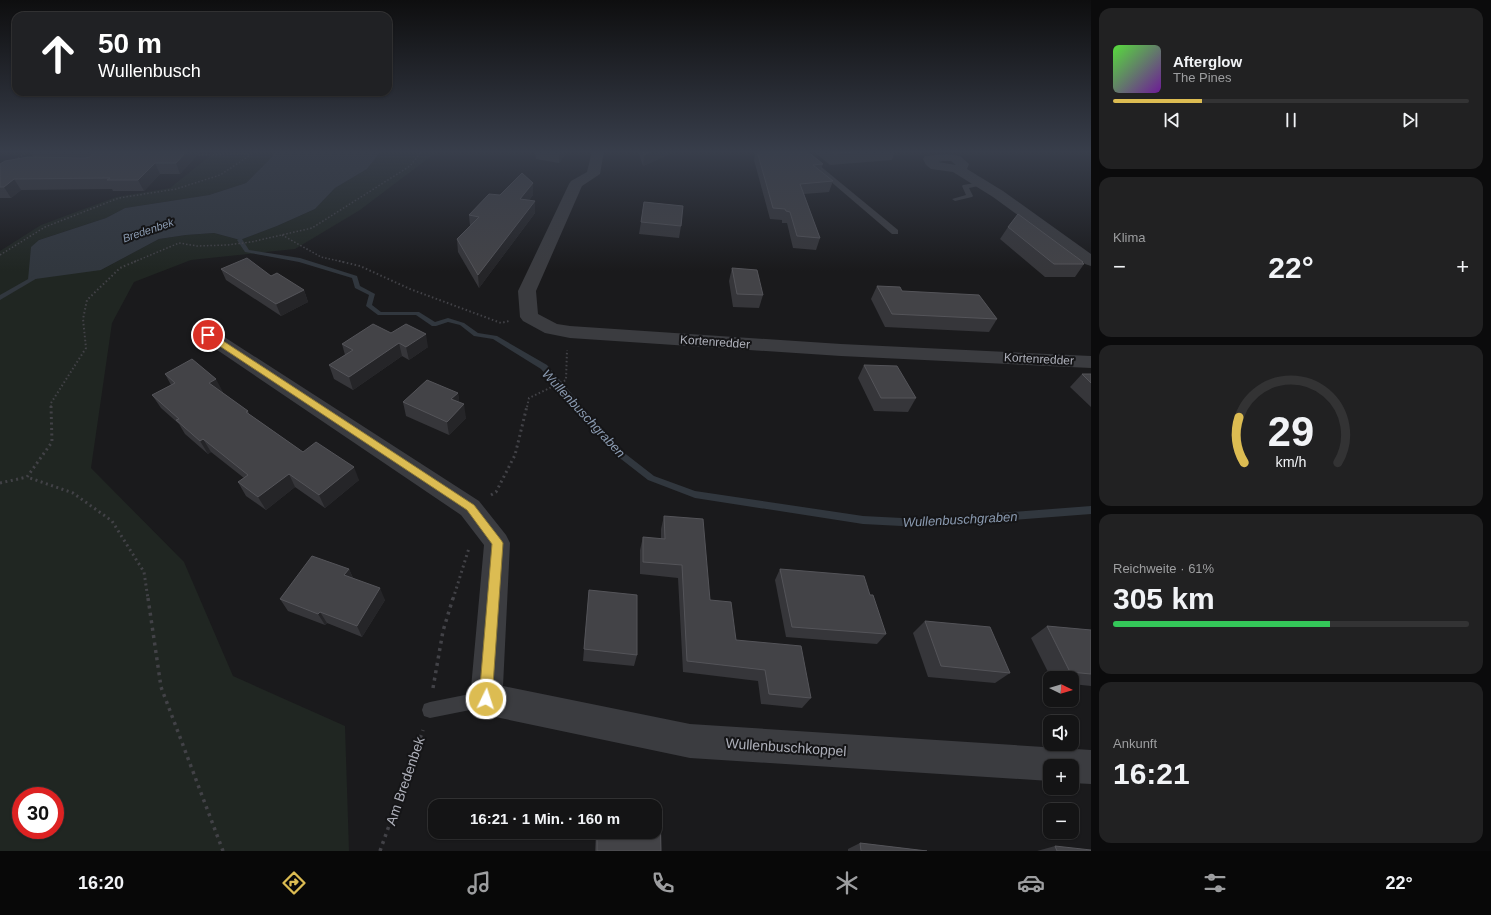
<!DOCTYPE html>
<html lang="de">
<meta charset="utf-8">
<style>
body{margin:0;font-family:Arial,sans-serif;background:#212122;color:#f1f3f6;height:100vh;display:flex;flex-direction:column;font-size:15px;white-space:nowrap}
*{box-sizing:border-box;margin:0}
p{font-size:13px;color:#9d9ea0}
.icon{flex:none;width:22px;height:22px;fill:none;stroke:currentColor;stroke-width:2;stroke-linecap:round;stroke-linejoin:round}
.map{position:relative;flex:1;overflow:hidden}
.details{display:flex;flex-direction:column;gap:8px;padding:8px;background:#0b0b0c;width:400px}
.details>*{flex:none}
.guide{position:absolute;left:12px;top:12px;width:380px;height:84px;border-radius:12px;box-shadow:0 1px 3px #0004,0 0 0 1px #333334;background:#202124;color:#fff;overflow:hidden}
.needle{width:26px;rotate:95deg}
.fabs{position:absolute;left:1043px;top:671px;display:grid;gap:8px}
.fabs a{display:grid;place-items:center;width:36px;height:36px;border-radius:8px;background:#141415;box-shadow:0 1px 3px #0004,0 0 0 1px #333334;font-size:20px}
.speed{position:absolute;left:12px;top:787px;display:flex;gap:8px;font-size:20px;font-weight:700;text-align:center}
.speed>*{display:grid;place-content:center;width:52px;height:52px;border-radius:50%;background:#141415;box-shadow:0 1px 3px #0004,0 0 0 1px #333334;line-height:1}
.speed .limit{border:6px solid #d22;background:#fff;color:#111}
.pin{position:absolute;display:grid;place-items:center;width:34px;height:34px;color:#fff;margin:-17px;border:2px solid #fff;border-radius:50%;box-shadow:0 1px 4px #0007}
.me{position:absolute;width:44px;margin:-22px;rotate:4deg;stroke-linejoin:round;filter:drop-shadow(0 0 3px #0008)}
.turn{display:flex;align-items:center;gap:14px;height:84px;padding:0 20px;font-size:18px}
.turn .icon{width:52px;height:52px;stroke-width:2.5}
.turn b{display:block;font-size:28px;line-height:34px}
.big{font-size:30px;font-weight:700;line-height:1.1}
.details .tile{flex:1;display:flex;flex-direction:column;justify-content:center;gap:6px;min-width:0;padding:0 14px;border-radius:12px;background:#212122}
.details .dial{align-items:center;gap:0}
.dial svg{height:104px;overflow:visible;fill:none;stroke:#333334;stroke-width:7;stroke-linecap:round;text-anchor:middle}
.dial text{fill:#f1f3f6;stroke:none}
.song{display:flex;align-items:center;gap:12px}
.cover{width:48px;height:48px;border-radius:6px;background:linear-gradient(135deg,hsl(110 70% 55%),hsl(280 70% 35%))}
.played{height:4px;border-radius:2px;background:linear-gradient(90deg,#dcbc52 25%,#333334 25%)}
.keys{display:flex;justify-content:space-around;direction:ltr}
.heat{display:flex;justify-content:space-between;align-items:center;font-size:22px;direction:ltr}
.charge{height:6px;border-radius:3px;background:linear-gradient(90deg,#34c759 61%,#333334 0)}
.trip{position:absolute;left:428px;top:799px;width:234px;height:40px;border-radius:12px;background:#141415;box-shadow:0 1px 3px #0004,0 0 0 1px #333334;font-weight:700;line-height:40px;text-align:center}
.dock{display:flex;height:64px;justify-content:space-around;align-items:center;background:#080808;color:#9d9ea0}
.dock .icon{width:28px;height:28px}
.dock .active{color:#dcbc52}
.dock b{font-size:18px;color:#f1f3f6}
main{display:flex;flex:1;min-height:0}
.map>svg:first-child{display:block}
.green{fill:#202622;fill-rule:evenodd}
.water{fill:#31373e}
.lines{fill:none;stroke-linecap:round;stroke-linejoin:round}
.stream{fill:#31373e;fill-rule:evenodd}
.path-far3{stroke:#424247;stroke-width:1.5;stroke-dasharray:1.5 2;stroke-linecap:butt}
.path-far2{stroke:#424247;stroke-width:2;stroke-dasharray:1.5 2.5;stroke-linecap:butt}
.path-far1{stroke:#424247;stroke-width:3;stroke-dasharray:2 3.5;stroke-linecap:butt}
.path{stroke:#424247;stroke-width:3.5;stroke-dasharray:3 4.5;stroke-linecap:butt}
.lane{fill:#3b3c40;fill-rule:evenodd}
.street{fill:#3b3c40;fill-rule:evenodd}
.wall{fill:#36363a}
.shaded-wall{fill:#252528}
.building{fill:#434347;stroke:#545459}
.route{fill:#dcbc52;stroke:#8f7a35}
.labels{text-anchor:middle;stroke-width:4;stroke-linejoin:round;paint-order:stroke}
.far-water-label{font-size:11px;font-style:italic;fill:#8a9ab0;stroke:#151517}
.street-label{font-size:12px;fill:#aeb0ba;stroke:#151517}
.water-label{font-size:13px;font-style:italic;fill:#8a9ab0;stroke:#151517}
.near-street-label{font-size:14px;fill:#aeb0ba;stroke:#151517}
</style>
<main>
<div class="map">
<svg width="1091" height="851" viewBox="0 0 1091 851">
<rect width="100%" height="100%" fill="#1a1a1c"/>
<path class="green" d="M216 151H275L271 158 246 183 209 195 125 208 106 218 39 240 101 270 159 239 186 235 214 233 240 240 277 226 315 209 335 188 367 169 381 151H438L360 210 295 249 191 260 134 282 112 323 91 468 184 562 233 676 345 726 349 851H0V251L41 225 116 197 170 188ZM21 796H55V830H21Z"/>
<polygon class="water" points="275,151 381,151 367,169 335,188 315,209 277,226 240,240 214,233 186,235 159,239 101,270 28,280 31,247 39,240 106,218 125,208 209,195 246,183 271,158"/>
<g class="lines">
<g class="stream">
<polygon points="240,238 242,239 249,250 300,258 357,276 360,286 375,294 372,305 381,312 419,312 435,322 448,318 464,323 478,333 497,336 547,365 618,448 654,476 695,491 863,516 921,519 1091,506 1091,514 921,527 863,524 695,498 648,480 612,452 541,369 493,339 474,336 460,325 448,322 436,326 432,326 416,315 378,315 366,306 369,295 355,288 352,278 299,262 245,252 237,240"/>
<polygon points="37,274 40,276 39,277 0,300 0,295"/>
</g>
<g class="path-far3">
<polyline points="195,155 250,154"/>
<polyline points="15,160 29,151"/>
<polyline points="282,235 321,257 343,262"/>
<polyline points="0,255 45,227 119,198 176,189 220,175 252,154 253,151"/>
<polyline points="134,262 179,243 197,246 227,245 251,242 312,228 410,166 422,151"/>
</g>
<g class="path-far2">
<polyline points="339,261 360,266 410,289 501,323 509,321"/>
<polyline points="51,407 51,403 86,348 83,319 87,300 120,268 136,261"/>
<polyline points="527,407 529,398 566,380 567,350"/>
</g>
<g class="path-far1">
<polyline points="51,406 52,442 27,477 73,493 112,521 144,572 148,599"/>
<polyline points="0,483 27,477"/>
<polyline points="491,495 496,492 515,455 527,406"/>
<polyline points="453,599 469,548"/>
</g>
<g class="path">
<polyline points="148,598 161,687 223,851"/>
<polyline points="433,688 443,631 453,598"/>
<polyline points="380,851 423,730"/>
</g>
<g class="lane">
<polygon points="795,151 802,151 898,230 898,234 892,234"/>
<polygon points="981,182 984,184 983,185 969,188 973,196 972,197 955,201 952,199 966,195 962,186 963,185"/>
<polygon points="485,691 491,693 493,699 491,705 485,707 430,718 424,716 422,710 424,704 430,702"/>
</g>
<g class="street">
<polygon points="592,151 604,151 600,174 582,186 536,291 538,314 557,324 570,326 841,344 1091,356 1091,368 841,356 570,338 545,333 523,321 520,317 518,291 569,184 571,181 587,172"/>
<path d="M947 154 960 156 969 164 967 169 1003 191 1091 254V266L1085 264 993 197 953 172 931 169 926 165 923 159 925 156ZM943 161H951L956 165 938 162Z"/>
<polygon points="208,329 215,331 479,501 506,535 510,543 503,686 690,724 1091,750 1091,784 1072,783 1072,766 1050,766 1050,781 690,758 486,715 475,710 470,699 484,545 461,515 201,339 199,335 201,331"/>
</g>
</g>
<g class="wall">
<polygon points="30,151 201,151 180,174 160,174 144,191 113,191 112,189 21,190 11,198 0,198 0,164 87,157 33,157"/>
<polygon points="535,151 568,151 559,163 536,159"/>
<polygon points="638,151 672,151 672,153 643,166"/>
<polygon points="756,151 807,151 823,164 820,171 833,181 829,192 804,194 820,238 816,250 793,248 787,223 782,223 782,220 770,219 754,160"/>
<polygon points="813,151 895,151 892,160 830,165"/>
<polygon points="500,195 533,195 529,200 535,213 479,288 458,252 457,239 470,226 469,215"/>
<polygon points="641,222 681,226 679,238 639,234"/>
<polygon points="1008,227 1083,262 1083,263 1084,264 1075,277 1045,277 1000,239"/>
<polygon points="732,268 763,295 759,308 733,307 729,281"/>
<polygon points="221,269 271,276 304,290 308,302 281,316 226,280"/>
<polygon points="877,286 902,291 997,319 989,332 885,327 871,299"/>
<polygon points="391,333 428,347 409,360 402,356 353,390 334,379 329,365 345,355 342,344"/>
<polygon points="864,365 916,398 908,412 874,411 858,378"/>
<polygon points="165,374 223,392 223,393 248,411 249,414 303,452 359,480 325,508 295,487 266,510 246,496 238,482 244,478 211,452 208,454 185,434 179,424 161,408 152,395 171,385"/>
<polygon points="1082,374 1091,374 1091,407 1070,387"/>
<polygon points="458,393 459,402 466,418 449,435 406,416 403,402"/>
<polygon points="664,516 710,600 736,640 811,698 802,708 761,704 758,681 683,672 678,578 640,574 640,550 643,537 661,539 661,529"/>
<polygon points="349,569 353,578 385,600 362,637 327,623 325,625 288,611 280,599"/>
<polygon points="780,569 886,634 877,644 786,637 775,580"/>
<polygon points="589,590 637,655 634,666 583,661"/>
<polygon points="925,621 1010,673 995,683 928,677 913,633"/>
<polygon points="1047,626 1091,630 1091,686 1072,684 1072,678 1051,678 1031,638"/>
<polygon points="598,799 660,806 661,851 595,851 596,832 655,832 655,806 597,806"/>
<polygon points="860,843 927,851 848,851 848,849"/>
<polygon points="1055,846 1091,851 1037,851"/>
</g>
<g class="shaded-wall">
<polygon points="187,151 201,151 180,174 176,163"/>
<polygon points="559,151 568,151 559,163"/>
<polygon points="652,151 672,151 672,153 643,166 644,155"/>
<polygon points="155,163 160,174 144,191 138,180"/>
<polygon points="14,179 21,190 11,198 4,187"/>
<polygon points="533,183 533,195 521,211 520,199"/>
<polygon points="535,201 535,213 479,288 478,275"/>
<polygon points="304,290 308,302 281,316 276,304"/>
<polygon points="426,334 428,347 409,360 406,347"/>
<polygon points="399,343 402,356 353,390 349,377"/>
<polygon points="216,379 223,392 217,396 209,383"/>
<polygon points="458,393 460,407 451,399"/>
<polygon points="464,404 466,418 449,435 447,422"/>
<polygon points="203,439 211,452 208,454 200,441"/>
<polygon points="354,467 359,480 325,508 319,495"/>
<polygon points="289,474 295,487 266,510 258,497"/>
<polygon points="349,569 354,581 344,575"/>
<polygon points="380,588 385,600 362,637 357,626"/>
<polygon points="320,612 327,623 325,625 318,614"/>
</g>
<g class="building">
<polygon points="92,151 187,151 176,163 155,163 138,180 107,180 110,178 14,179 4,187 0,187 0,164 5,161 28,157 85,158 90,157 93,153"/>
<polygon points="643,151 652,151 644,155"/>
<polygon points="757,151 807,151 823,164 813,165 833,181 800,184 820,238 797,236 790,212 786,211 785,209 773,208"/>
<polygon points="831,151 861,151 834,154"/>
<polygon points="522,173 533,183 520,199 535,201 478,275 457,239 479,217 469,215 489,194 500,195"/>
<polygon points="644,202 683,206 681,226 641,222"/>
<polygon points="1018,214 1083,262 1082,262 1084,264 1054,264 1008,227"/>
<polygon points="247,258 271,276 277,273 304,290 276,304 221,269"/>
<polygon points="732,268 757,270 763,295 737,294"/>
<polygon points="877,286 900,287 902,291 979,295 997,319 892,314"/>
<polygon points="373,324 391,333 406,324 426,334 406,347 399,343 349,377 329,365 353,350 342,344"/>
<polygon points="192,359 216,379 209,383 248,411 246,412 303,452 316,442 354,467 319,495 289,474 258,497 238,482 248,475 203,439 200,441 176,420 179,419 152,395 175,383 165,374"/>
<polygon points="864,365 897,366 916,398 881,398"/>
<polygon points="1082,374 1091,374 1091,383"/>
<polygon points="427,380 458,393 451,399 464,404 447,422 403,402"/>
<polygon points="664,516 703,519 710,600 731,602 736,640 801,646 811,698 769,694 765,670 687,661 682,565 643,562 643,537 665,539"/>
<polygon points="312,556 349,569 344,575 380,588 357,626 320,612 318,614 280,599"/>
<polygon points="780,569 864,576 870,595 873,595 886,634 792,627"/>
<polygon points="589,590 637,595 637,655 584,649"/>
<polygon points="925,621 990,627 1010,673 941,666"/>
<polygon points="1047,626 1091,630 1091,674 1070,672"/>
<polygon points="598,799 660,806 661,851 597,851 597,832 655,832 655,806 598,806"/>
<polygon points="860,843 927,851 861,851"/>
<polygon points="1055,846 1091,850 1091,851 1057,851"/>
</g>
<linearGradient id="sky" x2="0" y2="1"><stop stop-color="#0e0e0f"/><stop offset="0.56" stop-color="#383e4b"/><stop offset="1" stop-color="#383e4b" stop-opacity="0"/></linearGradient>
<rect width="1091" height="271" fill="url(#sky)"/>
<polygon class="route" points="206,333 211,333 474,505 501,540 503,543 492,699 490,704 486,706 481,704 479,699 492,544 467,510 206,337"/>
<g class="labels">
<g class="far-water-label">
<text transform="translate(148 230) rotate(-19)" y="4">Bredenbek</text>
</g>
<g class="street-label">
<text transform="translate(715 342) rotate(4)" y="4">Kortenredder</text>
<text transform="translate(1039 359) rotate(3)" y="4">Kortenredder</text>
</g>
<g class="water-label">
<text transform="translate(584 413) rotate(47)" y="5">Wullenbuschgraben</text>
<text transform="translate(960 519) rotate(-3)" y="5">Wullenbuschgraben</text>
</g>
<g class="near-street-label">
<text transform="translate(786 747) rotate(4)" y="5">Wullenbuschkoppel</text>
<text transform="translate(405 781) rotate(-71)" y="5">Am Bredenbek</text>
</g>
</g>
</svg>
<div class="fabs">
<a><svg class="needle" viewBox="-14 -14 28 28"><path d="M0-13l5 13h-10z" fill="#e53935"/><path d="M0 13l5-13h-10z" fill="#9d9ea0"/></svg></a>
<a><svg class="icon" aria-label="sound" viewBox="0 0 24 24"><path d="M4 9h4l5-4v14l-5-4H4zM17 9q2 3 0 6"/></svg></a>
<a>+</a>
<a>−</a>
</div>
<div class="speed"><div class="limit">30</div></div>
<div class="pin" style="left:208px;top:335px;background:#d93025"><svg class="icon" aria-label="arrive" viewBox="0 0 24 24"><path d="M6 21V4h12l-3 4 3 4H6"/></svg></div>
<svg class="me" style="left:486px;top:699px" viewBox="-20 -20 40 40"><circle r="17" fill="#dcbc52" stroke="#fff" stroke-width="3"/><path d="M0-11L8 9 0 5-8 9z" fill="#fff"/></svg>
<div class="trip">16:21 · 1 Min. · 160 m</div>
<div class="guide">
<div class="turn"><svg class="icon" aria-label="ahead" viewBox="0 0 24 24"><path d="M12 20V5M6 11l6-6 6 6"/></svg><div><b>50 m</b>Wullenbusch</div></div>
</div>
</div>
<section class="details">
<div class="tile">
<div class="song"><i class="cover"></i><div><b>Afterglow</b><p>The Pines</p></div></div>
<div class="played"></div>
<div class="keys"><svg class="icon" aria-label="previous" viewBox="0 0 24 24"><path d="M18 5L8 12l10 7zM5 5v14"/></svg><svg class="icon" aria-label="pause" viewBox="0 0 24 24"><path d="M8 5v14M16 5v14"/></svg><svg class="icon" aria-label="next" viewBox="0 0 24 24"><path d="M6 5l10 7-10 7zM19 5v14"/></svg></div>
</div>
<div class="tile"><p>Klima</p>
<div class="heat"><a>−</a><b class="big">22°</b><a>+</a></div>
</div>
<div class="tile dial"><svg viewBox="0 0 100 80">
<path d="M14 69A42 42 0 1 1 86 69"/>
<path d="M14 69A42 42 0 0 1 10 34" stroke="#dcbc52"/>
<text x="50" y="56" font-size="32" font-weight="700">29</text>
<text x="50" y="72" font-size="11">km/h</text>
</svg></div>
<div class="tile"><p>Reichweite · 61%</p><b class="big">305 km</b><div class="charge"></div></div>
<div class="tile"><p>Ankunft</p><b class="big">16:21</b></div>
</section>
</main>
<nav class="dock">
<b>16:20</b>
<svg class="icon active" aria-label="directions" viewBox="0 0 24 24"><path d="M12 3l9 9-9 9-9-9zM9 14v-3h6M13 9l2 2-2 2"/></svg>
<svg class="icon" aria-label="music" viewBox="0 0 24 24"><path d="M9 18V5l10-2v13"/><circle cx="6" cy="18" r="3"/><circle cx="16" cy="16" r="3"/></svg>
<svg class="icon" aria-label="phone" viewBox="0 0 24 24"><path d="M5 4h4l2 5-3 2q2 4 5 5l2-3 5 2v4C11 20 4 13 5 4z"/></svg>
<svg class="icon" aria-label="climate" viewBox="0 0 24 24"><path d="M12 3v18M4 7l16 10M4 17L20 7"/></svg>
<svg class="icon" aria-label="car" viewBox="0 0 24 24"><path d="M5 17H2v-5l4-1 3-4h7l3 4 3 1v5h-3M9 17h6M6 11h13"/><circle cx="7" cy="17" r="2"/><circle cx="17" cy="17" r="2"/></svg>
<svg class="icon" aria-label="filters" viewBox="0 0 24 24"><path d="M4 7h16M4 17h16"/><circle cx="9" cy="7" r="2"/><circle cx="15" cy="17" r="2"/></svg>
<b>22°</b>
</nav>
